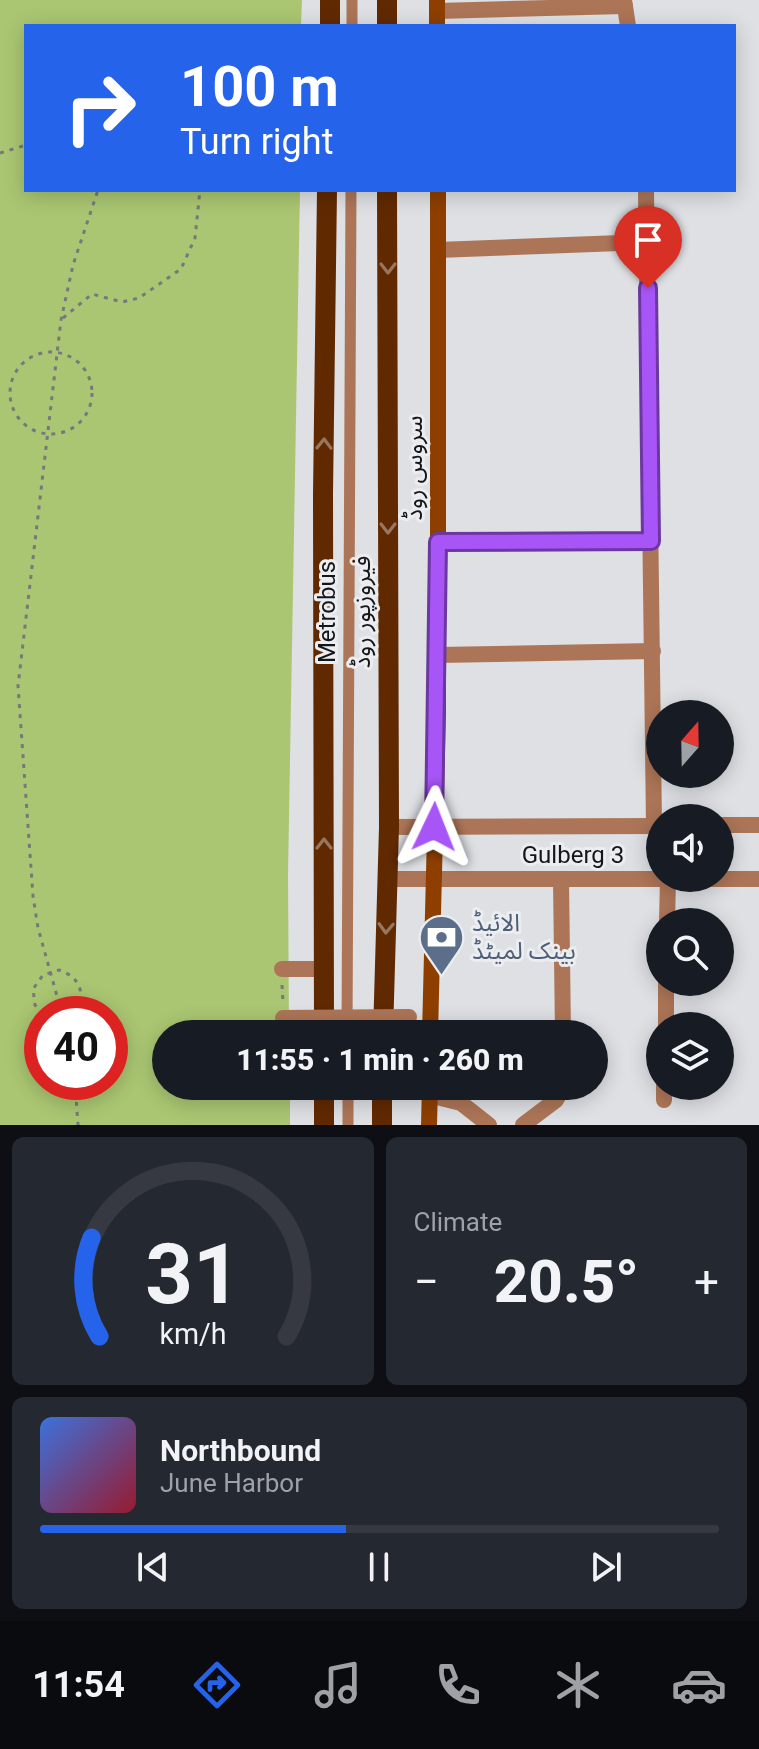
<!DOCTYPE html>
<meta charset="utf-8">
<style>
body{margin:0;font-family:Roboto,"Noto Sans Arabic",sans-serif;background:#242831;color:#f1f3f6;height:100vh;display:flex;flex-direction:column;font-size:30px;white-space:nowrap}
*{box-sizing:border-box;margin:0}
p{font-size:26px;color:#9ea1a6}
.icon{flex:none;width:44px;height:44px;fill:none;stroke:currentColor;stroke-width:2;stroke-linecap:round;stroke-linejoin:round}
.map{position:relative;height:1125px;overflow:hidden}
.sheet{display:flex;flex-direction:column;gap:12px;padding:12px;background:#0d0f14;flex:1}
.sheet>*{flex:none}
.banner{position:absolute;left:24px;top:24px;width:712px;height:168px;border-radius:0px;box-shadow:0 4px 20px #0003;background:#2563eb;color:#fff;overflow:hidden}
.needle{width:52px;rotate:20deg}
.buttons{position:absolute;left:646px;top:700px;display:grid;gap:16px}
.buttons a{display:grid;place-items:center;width:88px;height:88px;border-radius:50%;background:#171b24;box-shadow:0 4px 20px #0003;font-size:40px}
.speed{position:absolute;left:24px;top:996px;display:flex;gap:16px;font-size:40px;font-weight:700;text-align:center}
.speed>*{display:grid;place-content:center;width:104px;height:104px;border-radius:50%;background:#171b24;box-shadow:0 4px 20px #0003;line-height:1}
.speed .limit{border:12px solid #d22;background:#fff;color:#111}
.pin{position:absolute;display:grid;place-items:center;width:68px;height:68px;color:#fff;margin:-82px -34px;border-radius:50% 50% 50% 0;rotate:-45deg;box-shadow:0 0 8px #0007}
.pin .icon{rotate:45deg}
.me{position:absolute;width:88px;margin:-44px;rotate:2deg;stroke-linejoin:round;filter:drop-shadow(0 0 6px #0008)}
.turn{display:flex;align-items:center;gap:28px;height:168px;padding:0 24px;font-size:36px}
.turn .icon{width:104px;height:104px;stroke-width:2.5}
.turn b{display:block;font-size:56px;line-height:68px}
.big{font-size:60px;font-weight:800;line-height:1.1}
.sheet .card{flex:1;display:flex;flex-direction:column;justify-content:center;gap:12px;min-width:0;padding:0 28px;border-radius:12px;background:#242831}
.sheet .dial{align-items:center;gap:0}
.dial svg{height:208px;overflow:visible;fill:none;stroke:#363941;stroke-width:7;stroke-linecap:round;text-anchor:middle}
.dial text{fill:#f1f3f6;stroke:none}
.song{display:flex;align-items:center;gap:24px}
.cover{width:96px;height:96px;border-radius:12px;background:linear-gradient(135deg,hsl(220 70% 55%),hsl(350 70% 35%))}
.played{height:8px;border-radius:4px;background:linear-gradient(90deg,#2563eb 45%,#363941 45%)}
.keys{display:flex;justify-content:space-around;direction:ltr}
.heat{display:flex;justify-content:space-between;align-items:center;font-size:44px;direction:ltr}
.sheet .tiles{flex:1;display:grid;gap:12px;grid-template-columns:1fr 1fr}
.card:last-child{grid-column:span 2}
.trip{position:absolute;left:152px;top:1020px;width:456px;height:80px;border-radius:40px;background:#171b24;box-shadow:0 4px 20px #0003;font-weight:800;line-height:80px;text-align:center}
.tabs{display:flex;height:128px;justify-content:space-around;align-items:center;background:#090b0e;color:#9ea1a6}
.tabs .icon{width:56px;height:56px}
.tabs .on{color:#2563eb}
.tabs b{font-size:36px;color:#f1f3f6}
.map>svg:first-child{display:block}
.green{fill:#aac672;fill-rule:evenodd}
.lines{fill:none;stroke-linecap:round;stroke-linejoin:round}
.path{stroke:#77787b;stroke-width:3;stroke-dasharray:4 6;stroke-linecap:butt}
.lane{stroke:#ad7557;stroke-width:11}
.street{stroke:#ad7557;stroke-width:16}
.secondary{stroke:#8e3f00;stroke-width:16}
.primary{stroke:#612900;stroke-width:20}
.street-bridge{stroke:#ad7557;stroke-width:16}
.oneway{stroke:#987760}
.route-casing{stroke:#6d37a1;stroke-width:20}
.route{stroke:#a855f7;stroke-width:14}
.labels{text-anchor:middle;stroke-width:6;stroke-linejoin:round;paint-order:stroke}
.street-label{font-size:24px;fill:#151617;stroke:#ebedf1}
.service-label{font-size:24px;fill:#4e5e75;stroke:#ebedf1;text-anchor:start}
</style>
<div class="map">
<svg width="759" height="1125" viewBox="0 0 759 1125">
<rect width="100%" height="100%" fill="#dee0e4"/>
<path class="green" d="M0 0H302L301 26H26V190H300L288 874 289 1034H166V1086H290V1125H0ZM42 1014H110V1082H42Z"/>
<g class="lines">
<g class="path">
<polyline points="0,153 26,145"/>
<polyline points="63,318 92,294 122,302 139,298 181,269 195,238 200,190"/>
<circle cx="51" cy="393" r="41"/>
<polyline points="282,985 283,1002"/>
<path d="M43 1014 35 1005 33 989 43 975 59 970C81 977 88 997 72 1014"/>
<polyline points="62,1014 38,928 33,896 18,686 61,320 73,265 98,190"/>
<polyline points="75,1082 78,1125"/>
</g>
<g class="lane">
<polyline points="352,26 352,0"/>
<polyline points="347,1034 351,190"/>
<polyline points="348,1086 348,1125"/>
</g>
<g class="street">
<polyline points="624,0 628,26"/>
<polyline points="437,11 625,6"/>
<polyline points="646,190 654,826"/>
<polyline points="438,250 647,242"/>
<polyline points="438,542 651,541"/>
<polyline points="438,655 653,651"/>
<polyline points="720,825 759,825"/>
<polyline points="389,827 660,826"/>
<polyline points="388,879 759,879"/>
<polyline points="561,879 563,1034"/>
<polyline points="667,922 668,879"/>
<polyline points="282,969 324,969"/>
<polyline points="666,1026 666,982"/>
<polyline points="429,1095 461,1103 489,1125"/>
<polyline points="664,1100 664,1086"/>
<polyline points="523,1125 556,1100 564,1086"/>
</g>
<g class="secondary">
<polyline points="437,0 437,26"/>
<polyline points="430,1034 438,712 438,190"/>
<polyline points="429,1125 430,1086"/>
</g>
<g class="primary">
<polyline points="387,0 387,26"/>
<polyline points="330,26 330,0"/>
<polyline points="324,1034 323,494 327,190"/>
<polyline points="383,1034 389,827 387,190"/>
<polyline points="324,1125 324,1086"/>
<polyline points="382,1125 382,1086"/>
</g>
<polyline class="street-bridge" points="283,1018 409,1017"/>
</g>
<defs><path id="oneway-chevron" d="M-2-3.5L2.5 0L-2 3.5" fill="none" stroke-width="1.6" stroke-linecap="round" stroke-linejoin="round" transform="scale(2)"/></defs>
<g class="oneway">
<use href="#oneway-chevron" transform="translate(388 268) rotate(90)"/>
<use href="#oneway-chevron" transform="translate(324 444) rotate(-89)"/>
<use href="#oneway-chevron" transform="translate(388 528) rotate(90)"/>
<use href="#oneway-chevron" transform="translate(324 844) rotate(-90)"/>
<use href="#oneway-chevron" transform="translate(386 928) rotate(92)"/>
</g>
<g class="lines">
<defs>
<polyline id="route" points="434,827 438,542 651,541 648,288"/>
</defs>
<use href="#route" class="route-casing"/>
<use href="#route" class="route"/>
</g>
<defs>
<symbol id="bank-pin" viewBox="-11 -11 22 30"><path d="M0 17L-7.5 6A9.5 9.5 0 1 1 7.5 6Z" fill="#5c6f8a" stroke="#ebedf1"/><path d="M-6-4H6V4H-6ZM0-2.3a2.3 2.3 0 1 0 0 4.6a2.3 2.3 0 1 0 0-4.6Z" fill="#fff"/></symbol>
</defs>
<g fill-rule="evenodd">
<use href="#bank-pin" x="416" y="912" width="51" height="69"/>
</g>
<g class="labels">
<g class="street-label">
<text transform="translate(414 468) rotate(-90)" y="8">سروس روڈ</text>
<text transform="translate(327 612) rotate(-90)" y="8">Metrobus</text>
<text transform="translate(362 612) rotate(-90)" y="8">فیروزپور روڈ</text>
<text x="573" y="863">Gulberg 3</text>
</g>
<g class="service-label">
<text x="472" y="931">الائیڈ<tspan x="472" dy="28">بینک لمیٹڈ</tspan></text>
</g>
</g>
</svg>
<div class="buttons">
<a><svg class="needle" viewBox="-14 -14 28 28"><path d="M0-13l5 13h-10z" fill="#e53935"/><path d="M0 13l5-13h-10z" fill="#9ea1a6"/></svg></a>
<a><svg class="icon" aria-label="sound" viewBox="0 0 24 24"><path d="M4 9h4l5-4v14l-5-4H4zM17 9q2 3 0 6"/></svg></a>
<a><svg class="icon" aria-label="search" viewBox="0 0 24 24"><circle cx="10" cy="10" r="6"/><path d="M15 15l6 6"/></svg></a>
<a><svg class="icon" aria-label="layers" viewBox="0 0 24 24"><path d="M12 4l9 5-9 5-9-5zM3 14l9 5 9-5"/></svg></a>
</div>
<div class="speed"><div class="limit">40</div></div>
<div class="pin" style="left:648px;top:288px;background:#d93025"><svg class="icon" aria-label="arrive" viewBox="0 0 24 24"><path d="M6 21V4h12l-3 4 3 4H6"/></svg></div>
<svg class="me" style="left:434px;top:827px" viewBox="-20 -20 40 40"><path d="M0-17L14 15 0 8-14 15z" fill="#a855f7" stroke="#fff" stroke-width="4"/></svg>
<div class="trip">11:55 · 1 min · 260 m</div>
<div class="banner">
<div class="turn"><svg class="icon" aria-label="right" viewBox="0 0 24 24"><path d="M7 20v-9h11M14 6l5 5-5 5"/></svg><div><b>100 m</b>Turn right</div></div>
</div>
</div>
<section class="sheet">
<div class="tiles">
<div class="card dial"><svg viewBox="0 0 100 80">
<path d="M14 69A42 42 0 1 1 86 69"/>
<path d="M14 69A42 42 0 0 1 11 31" stroke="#2563eb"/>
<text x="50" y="56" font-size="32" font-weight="700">31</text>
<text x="50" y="72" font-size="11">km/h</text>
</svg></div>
<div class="card"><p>Climate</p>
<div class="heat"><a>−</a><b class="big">20.5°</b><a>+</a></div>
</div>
<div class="card">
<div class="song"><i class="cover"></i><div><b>Northbound</b><p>June Harbor</p></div></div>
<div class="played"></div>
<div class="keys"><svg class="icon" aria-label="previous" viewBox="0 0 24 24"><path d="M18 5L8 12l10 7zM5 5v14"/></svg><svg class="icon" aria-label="pause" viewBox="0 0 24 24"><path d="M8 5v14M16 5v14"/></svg><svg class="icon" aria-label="next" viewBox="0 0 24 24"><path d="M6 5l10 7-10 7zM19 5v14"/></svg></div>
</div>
</div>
</section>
<nav class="tabs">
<b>11:54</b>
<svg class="icon on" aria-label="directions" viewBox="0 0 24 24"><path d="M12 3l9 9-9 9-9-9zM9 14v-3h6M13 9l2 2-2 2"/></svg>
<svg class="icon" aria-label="music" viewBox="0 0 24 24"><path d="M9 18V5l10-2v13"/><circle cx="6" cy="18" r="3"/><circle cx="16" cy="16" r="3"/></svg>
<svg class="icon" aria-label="phone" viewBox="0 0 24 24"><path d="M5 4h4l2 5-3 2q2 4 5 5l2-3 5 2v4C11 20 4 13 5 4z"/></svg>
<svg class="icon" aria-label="climate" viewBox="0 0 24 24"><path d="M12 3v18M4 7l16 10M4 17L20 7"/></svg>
<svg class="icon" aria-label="car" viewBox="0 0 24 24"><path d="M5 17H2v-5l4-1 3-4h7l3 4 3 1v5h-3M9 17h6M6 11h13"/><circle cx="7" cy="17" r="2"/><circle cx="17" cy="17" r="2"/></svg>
</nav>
